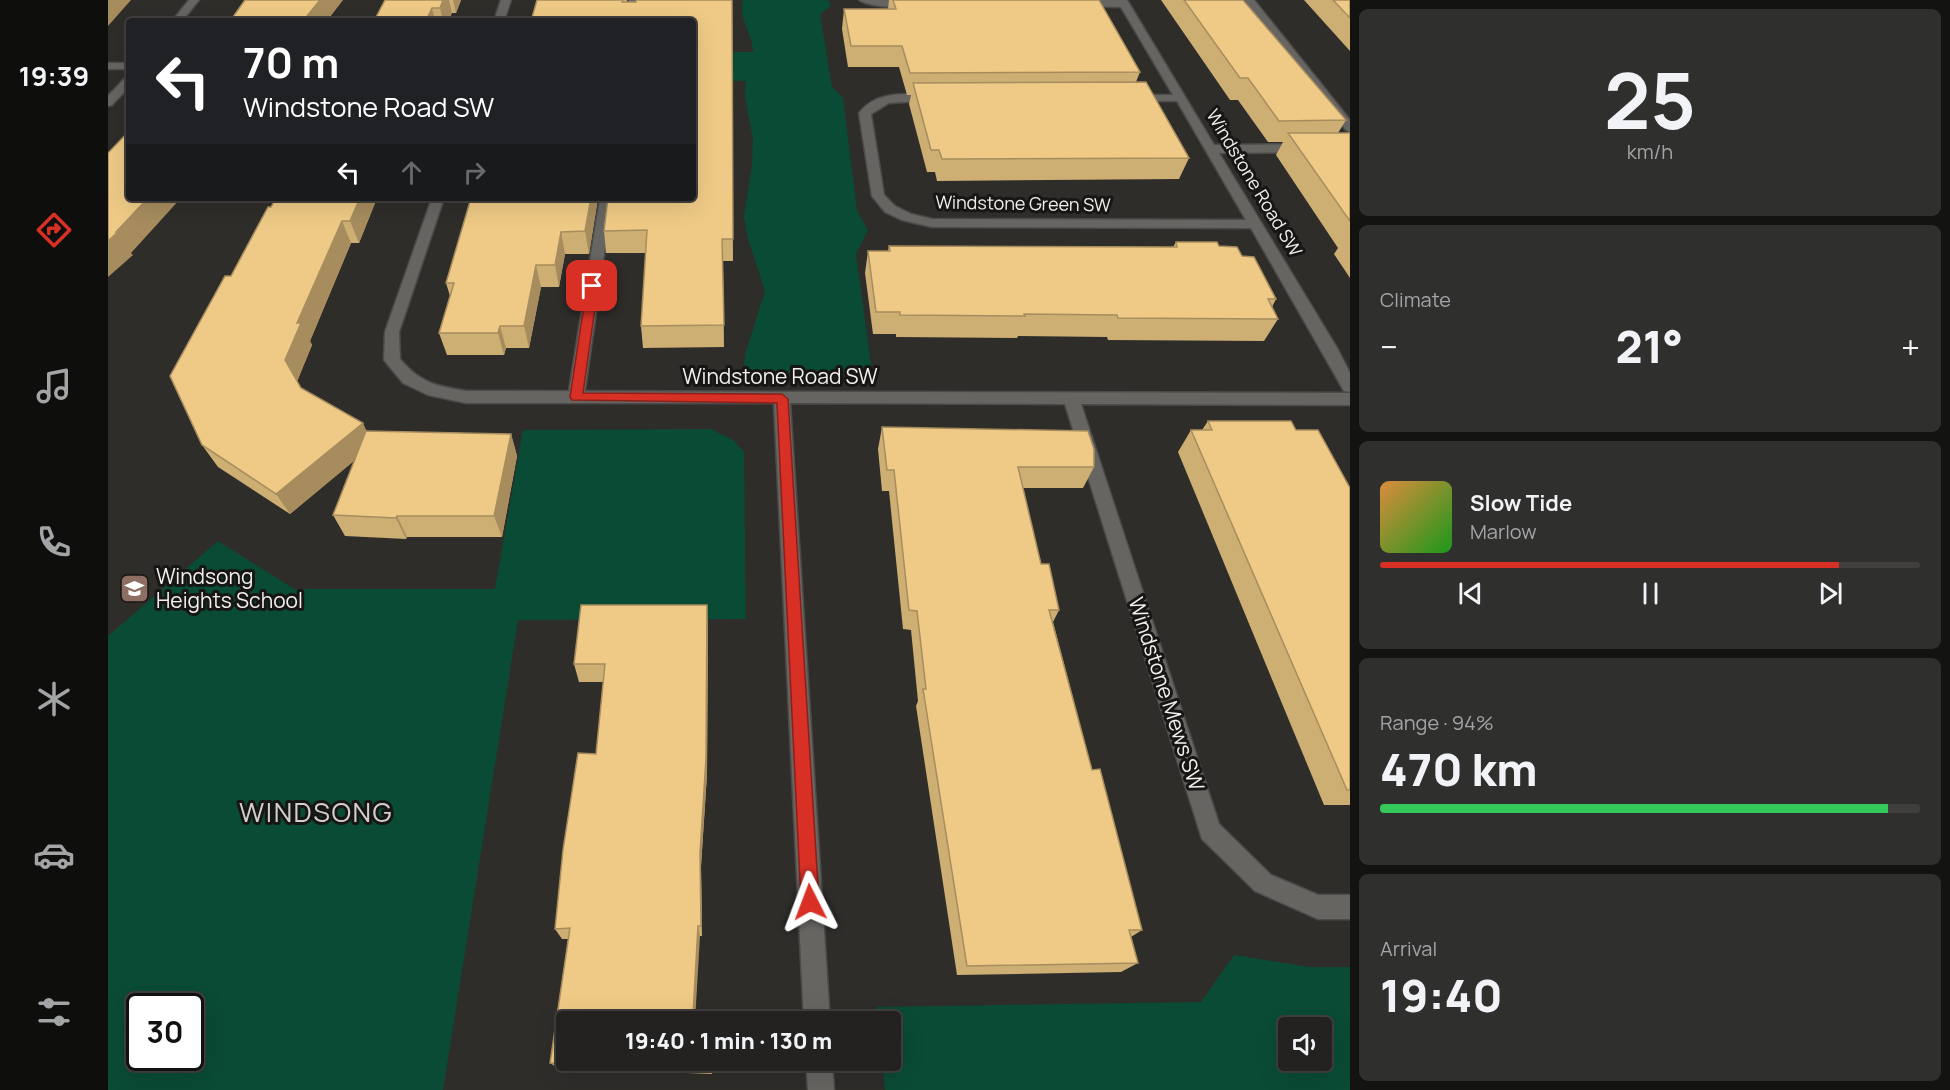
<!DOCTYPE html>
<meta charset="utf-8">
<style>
body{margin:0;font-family:Manrope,sans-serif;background:#2f2f2d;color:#f1f3f6;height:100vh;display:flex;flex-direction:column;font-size:22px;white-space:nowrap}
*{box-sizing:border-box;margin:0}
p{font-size:20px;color:#a3a4a5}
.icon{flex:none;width:33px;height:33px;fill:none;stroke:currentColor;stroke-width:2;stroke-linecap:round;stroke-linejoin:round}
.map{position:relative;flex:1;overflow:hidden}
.details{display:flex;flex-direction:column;gap:9px;padding:9px;background:#131312;width:600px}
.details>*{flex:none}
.hud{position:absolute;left:18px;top:18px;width:570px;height:183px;border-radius:6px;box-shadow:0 6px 24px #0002,0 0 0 2px #403f3e;background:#202124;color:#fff;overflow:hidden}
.controls{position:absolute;left:1170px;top:1017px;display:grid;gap:12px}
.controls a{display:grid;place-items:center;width:54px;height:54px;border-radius:6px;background:#232220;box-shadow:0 6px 24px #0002,0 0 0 2px #403f3e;font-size:30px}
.speed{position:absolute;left:18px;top:993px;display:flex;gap:12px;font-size:30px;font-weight:700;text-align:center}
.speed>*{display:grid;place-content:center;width:78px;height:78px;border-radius:50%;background:#232220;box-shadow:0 6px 24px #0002,0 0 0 2px #403f3e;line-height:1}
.speed .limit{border:3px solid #111;border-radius:9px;background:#fff;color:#111}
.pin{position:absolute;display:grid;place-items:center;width:51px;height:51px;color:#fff;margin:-26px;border-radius:12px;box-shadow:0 3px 9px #0006}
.me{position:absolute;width:66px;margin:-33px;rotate:357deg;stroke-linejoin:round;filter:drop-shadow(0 0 4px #0008)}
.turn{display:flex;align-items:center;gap:21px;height:126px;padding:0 18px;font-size:27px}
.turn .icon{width:78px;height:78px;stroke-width:2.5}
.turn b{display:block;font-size:42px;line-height:51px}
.lanes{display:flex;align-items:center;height:57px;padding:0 18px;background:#0003;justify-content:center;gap:30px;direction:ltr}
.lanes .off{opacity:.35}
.big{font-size:45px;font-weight:800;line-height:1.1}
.details .widget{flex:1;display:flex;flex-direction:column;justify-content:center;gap:9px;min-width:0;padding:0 21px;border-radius:9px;background:#2f2f2d}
.details .dial{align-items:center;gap:0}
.dial b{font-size:78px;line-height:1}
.song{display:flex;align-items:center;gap:18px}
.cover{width:72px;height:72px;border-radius:9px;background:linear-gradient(135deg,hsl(30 70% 55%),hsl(120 70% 35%))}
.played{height:6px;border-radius:3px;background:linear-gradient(90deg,#d93025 85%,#403f3e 85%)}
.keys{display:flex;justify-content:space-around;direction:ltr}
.heat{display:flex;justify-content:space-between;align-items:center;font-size:33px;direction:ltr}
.charge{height:9px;border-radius:4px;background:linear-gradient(90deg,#34c759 94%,#403f3e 0)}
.trip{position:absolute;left:448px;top:1011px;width:345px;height:60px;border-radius:6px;background:#232220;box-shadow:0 6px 24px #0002,0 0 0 2px #403f3e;font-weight:800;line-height:60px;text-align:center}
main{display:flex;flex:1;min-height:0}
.tabs{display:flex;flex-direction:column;width:108px;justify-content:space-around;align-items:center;background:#0e0e0d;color:#a3a4a5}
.tabs .icon{width:42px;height:42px}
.tabs .active{color:#d93025}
.tabs b{font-size:27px;color:#f1f3f6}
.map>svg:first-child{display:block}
.green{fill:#0a4b35;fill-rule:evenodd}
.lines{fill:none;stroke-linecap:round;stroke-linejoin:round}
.lane-casing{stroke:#4b4a48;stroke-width:3}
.street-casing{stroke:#4b4a48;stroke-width:3}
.secondary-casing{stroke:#4b4a48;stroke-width:3}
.lane{fill:#676562;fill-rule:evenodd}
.street{fill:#676562;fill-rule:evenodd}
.secondary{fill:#676562;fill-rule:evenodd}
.wall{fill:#cdae73}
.shaded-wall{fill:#a78d5e}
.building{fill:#eeca86;stroke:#a78d5e;stroke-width:1.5}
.route{fill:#d93025;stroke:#8d1f18;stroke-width:1.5}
.labels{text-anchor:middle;stroke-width:6;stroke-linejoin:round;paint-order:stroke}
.far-street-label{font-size:18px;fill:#f1f0ee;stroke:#171614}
.street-label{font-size:21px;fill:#f1f0ee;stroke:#171614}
.poi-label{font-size:21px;fill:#f1f0ee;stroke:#171614;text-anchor:start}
.near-neighbourhood-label{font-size:27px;letter-spacing:1.5px;fill:#d2d0cc;stroke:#171614}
</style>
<main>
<nav class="tabs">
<b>19:39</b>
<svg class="icon active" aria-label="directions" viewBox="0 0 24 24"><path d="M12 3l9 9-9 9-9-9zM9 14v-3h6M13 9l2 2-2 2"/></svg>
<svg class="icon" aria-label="music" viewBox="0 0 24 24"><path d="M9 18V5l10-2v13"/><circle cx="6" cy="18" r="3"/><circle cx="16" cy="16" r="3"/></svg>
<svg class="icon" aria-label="phone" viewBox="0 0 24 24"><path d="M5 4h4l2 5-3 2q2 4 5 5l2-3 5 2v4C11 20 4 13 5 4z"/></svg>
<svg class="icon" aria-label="climate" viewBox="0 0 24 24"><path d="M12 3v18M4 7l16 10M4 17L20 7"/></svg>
<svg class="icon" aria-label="car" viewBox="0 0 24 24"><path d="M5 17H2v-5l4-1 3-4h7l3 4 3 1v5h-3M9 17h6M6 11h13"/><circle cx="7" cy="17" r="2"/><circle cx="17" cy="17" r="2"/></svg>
<svg class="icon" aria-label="filters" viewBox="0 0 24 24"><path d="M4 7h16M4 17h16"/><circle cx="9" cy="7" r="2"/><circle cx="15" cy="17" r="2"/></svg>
</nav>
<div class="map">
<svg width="1242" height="1090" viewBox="0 0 1242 1090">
<rect width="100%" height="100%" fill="#2f2d2a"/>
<g class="green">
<path d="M635 0H720L723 6 712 14 724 87 735 98 749 211 760 230 748 254 764 372H635L638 351 657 291 640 239 636 217 644 165 645 139 637 97 638 81 585 80V52H645C645 33 629 18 635 0Z"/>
<path d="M603 429 625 440 636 452 638 619 410 620 335 1090H0V636L110 541 186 589H387L415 430ZM32 1006H82V1058H32Z"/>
<path d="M1126 955 1202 967H1242V1090H777L774 1061 783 1060V1022L771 1021 769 1007 1093 1002ZM1180 1028H1214V1060H1180Z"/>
</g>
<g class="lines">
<defs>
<g id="lane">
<polygon points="521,0 531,0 528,21 518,21"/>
<polygon points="1136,0 1146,0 1242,120 1242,132 1238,130"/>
<polygon points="492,198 504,198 476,397 474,401 462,401 460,397"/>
</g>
<g id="street">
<polygon points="393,0 403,0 396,21 386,21"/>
<path d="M751 0H805L810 3C800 10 761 7 751 0Z"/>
<path d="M1019 0 1106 145 1242 144V152L1111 153 1229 348 1242 373V392L1236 391 1143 228 824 227 794 220 777 212 764 196 751 113C769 90 800 94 826 95L830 96V100L781 103 763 114 776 195 787 206 803 214 824 219 1138 220 1069 101H1024L1018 98 1024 95H1065L1013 7 970 6 965 3 970 0Z"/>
<rect x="0" y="63" width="21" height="6"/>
<path d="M324 198H336L291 332 292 359C312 383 328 386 358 391L1242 393V405L973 404 1111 824 1163 875 1210 895H1242V919H1210L1147 891 1094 839 957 404 682 403 722 1022H696L666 403H358L320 395 295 383 276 360 277 332Z"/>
<polygon points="698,1060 724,1060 726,1090 700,1090"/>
</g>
<g id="secondary">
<polygon points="81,0 91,0 74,21 64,21"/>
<polygon points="21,77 21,87 4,105 0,106 0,96 17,78"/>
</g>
</defs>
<use href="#lane" class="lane-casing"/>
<use href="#street" class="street-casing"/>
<use href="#secondary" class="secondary-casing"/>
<use href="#lane" class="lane"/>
<use href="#street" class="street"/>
<use href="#secondary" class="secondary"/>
</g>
<g class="wall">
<polygon points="277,0 353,0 348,13 344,13 340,21 266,21"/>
<polygon points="429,0 519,0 519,2 624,0 625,261 615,261 616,347 535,348 533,326 538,253 498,253 496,231 585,198"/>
<polygon points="781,0 991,0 1032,72 1028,82 1081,158 1071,179 829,181 827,172 819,172 801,104 803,95 799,95 791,67 740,67 734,29 736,9 780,9"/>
<polygon points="1053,0 1135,0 1238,120 1230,133 1242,133 1242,278 1226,254 1230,248 1168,155 1175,142 1160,142 1130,100 1122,100"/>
<polygon points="1196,0 1242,0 1242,51"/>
<polygon points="269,198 251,243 243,243 202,341 204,345 189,381 193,388 259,431 403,434 409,456 394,537 299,537 298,539 237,536 225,515 247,460 182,514 110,467 94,445 123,276 163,207"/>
<polygon points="490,198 481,254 457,254 451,287 433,287 421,348 398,348 396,355 339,355 331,333 342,296 338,283"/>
<polygon points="1068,242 1111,246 1134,256 1168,299 1164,307 1170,319 1156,341 1000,340 999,337 910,336 909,338 788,337 788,334 765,334 757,273 760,251 780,251 781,246 1065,247"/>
<polygon points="1100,421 1188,430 1242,488 1242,805 1216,805 1070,452 1083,430 1094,430"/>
<polygon points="774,427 986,467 975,488 915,488 933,564 951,610 945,622 984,770 1034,930 1023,937 1030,963 1013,972 849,975 808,706 810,701 803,630 795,629 781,491 774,491 770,449"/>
<polygon points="600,624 599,774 593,866 594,936 592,936 459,1060 604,1060 604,1074 450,1068 442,1063 460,939 454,939 447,929 488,754 496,682 471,682 466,664"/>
</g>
<g class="shaded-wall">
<polygon points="0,0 23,0 0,26"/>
<polygon points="212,0 235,0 219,21 195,21"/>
<polygon points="335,0 341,0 344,13 340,21 335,21 332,8"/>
<polygon points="345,0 353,0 348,13"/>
<polygon points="324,8 327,21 318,21"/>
<polygon points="40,198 73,198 23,253 25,255 0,277 0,241"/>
<polygon points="252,198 269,198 251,243 242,221"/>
<polygon points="483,198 490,198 481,254 477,231"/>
<polygon points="234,221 243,243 202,341 204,345 189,382 177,360 189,323"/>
<polygon points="453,232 457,254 451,287 447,265"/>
<polygon points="428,265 433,287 421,348 416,326"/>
<polygon points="392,326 398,348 396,355 390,333"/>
<polygon points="255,423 265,445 182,514 168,494"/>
<polygon points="403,434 409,456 394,537 386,516"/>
<polygon points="289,516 299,537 298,539 288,518"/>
<polygon points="599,605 600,624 599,774 593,866 594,936 593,926 592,853"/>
<polygon points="590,926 592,936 587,1022 585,1015"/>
</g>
<g class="building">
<polygon points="137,0 212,0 195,21 122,21"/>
<polygon points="277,0 335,0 332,8 324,8 318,21 266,21"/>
<polygon points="429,0 515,0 514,2 528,2 528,0 624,0 625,239 614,239 616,325 533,326 539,230 496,231 500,198 585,198 585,21 423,21"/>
<polygon points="785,0 991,0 1032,72 802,73 794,46 743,46 736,9 788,9"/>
<polygon points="1076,0 1135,0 1238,120 1171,121 1140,78 1132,78"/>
<polygon points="1225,0 1242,0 1242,18"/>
<polygon points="1038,82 1081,158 834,159 831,150 823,150 805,83"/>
<polygon points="21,131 21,198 40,198 8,232 10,232 0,241 0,153"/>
<polygon points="1180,133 1242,133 1242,221"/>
<polygon points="168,198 252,198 242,221 234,221 189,323 193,323 177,360 193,388 255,423 168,494 94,445 62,376 117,276 123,276 160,207 163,207"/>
<polygon points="363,198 483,198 477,231 453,232 447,265 428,265 416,326 392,326 390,333 331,333 346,283 338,283"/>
<polygon points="1068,242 1109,242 1111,246 1129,247 1134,256 1146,257 1168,299 1160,299 1170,319 1010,318 1009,315 916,314 917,316 792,315 792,312 768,312 760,251 782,251 781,246 1069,247"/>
<polygon points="1100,421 1183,421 1188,430 1210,430 1242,488 1242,790 1239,790 1083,430 1104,430"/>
<polygon points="774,427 980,431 986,449 986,467 910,467 933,564 941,564 951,610 941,610 984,770 992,769 1034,930 1021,930 1030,963 859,966 815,689 818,689 809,611 801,610 786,470 779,470"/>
<polygon points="258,431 403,434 386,516 289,516 288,518 225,515"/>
<polygon points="473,605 599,605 598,758 592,853 593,926 590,926 585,1015 605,1015 604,1022 459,1022 459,1060 603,1060 603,1069 442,1063 462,928 447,929 455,850 470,753 488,754 497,664 466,664"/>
</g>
<polygon class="route" points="484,283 490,286 475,393 674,394 680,399 711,902 709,908 702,911 696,908 693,902 669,403 464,400 462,397 479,286"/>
<defs>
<symbol id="school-square" viewBox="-11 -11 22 22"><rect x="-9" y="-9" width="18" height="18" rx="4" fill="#8d6e63" stroke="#171614"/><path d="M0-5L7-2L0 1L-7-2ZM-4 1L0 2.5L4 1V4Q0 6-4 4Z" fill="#fff"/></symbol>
</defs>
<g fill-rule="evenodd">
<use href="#school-square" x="10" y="572" width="33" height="33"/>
</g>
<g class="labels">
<g class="far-street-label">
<text transform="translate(1146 183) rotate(59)" y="6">Windstone Road SW</text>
<text transform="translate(915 204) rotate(1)" y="6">Windstone Green SW</text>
</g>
<g class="street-label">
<text x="672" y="384">Windstone Road SW</text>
<text transform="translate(1058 694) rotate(72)" y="7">Windstone Mews SW</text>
</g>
<g class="poi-label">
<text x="48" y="584">Windsong<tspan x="48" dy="24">Heights School</tspan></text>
</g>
<g class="near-neighbourhood-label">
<text x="208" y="822">WINDSONG</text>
</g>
</g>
</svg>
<div class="controls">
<a><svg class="icon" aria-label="sound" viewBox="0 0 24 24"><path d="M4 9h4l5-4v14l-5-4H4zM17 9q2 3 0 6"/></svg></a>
</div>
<div class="speed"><div class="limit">30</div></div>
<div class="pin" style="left:484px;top:286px;background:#d93025"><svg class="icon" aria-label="arrive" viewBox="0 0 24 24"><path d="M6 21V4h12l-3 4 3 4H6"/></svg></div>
<svg class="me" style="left:702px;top:902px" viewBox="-20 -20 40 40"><path d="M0-17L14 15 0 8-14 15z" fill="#d93025" stroke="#fff" stroke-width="4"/></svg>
<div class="trip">19:40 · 1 min · 130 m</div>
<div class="hud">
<div class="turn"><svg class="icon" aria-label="left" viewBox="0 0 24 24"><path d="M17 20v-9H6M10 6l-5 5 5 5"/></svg><div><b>70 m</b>Windstone Road SW</div></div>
<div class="lanes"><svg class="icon" aria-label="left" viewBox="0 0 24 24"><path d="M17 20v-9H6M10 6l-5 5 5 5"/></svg><svg class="icon off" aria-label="ahead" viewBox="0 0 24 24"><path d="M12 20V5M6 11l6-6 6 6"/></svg><svg class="icon off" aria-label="right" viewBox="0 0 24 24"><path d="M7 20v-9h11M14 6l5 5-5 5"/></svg></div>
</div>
</div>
<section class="details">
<div class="widget dial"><b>25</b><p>km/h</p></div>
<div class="widget"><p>Climate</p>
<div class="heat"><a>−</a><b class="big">21°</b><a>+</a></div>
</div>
<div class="widget">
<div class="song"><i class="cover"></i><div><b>Slow Tide</b><p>Marlow</p></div></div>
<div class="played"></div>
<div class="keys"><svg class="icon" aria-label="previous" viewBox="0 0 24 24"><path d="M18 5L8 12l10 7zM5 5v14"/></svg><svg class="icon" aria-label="pause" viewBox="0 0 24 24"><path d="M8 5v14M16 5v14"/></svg><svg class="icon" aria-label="next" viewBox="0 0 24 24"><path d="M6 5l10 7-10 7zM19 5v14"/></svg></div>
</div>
<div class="widget"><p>Range · 94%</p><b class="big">470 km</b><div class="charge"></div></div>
<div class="widget"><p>Arrival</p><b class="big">19:40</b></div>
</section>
</main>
